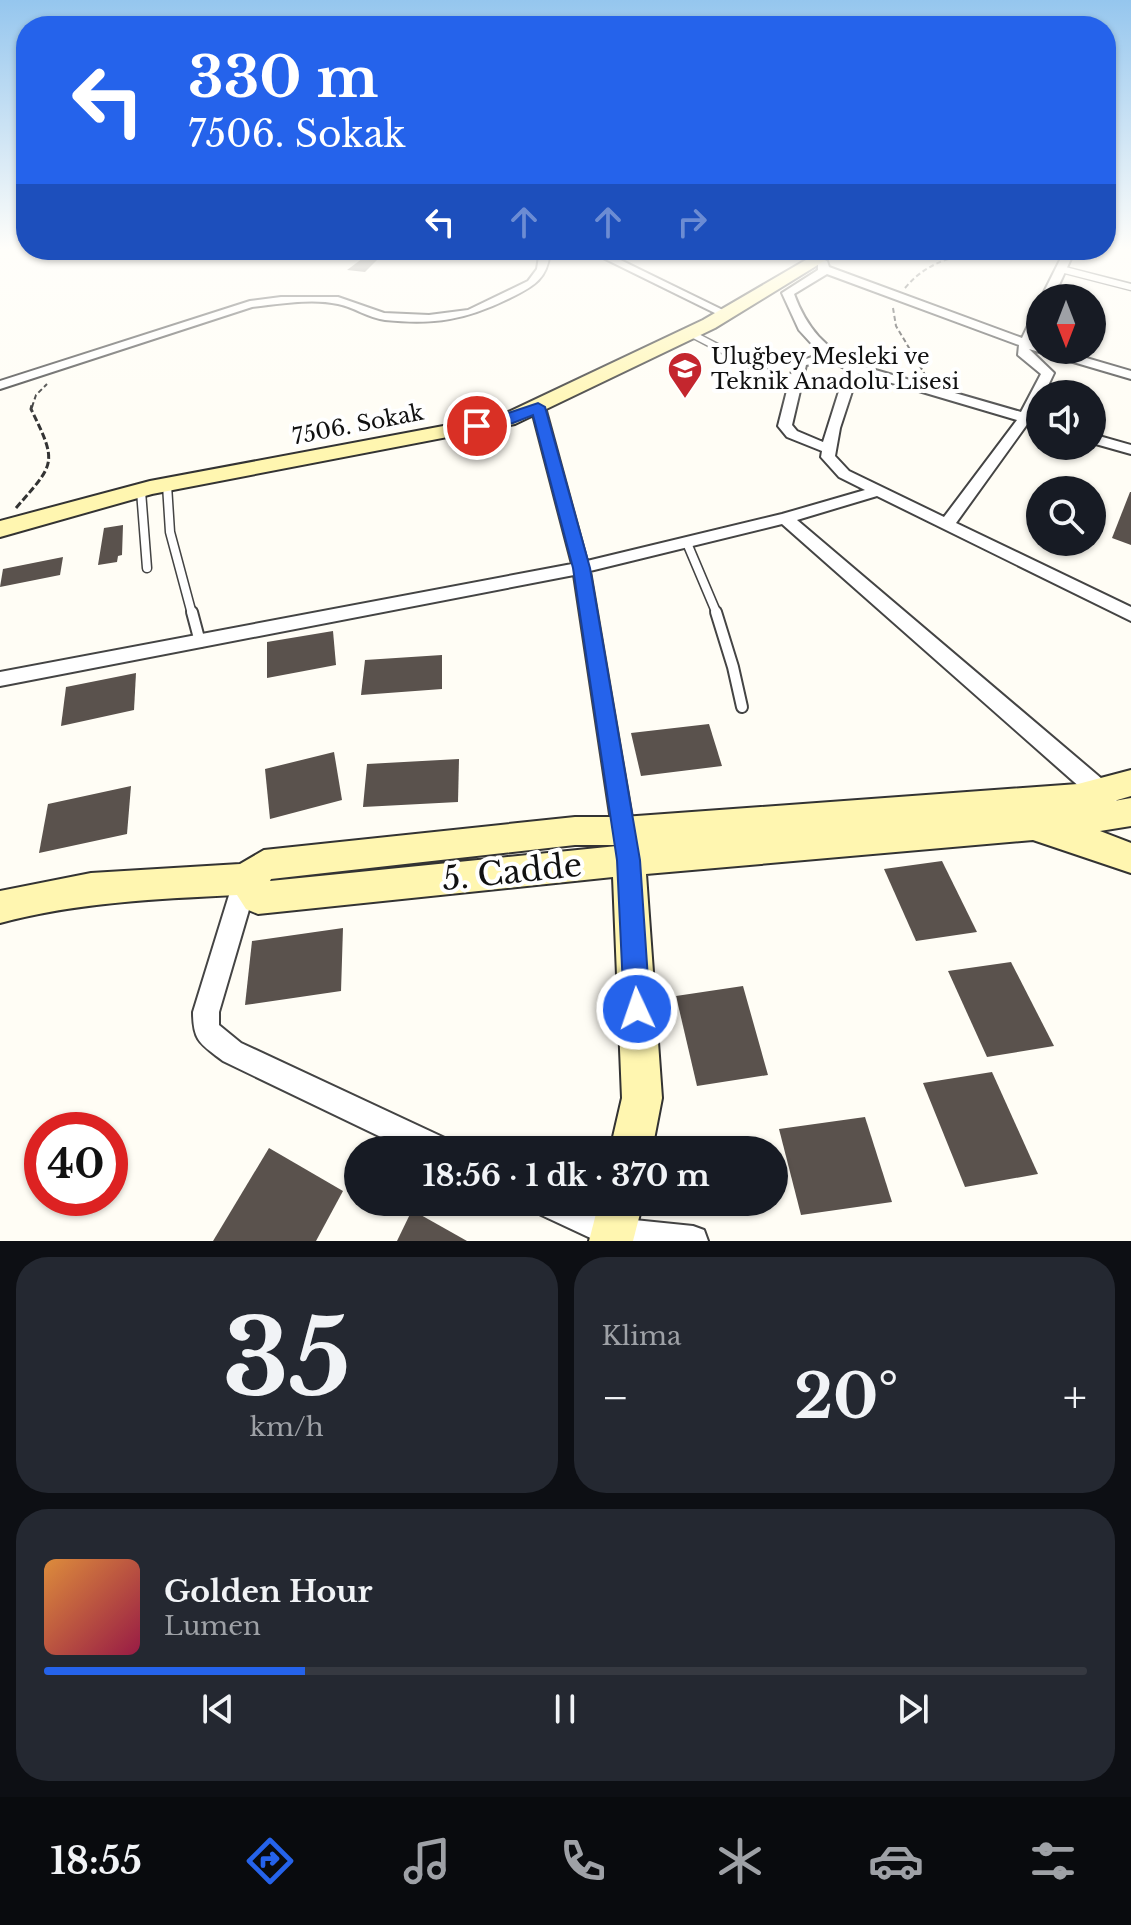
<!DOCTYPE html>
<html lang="tr">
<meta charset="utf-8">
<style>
body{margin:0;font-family:"Libre Baskerville",serif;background:#242831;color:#f1f3f6;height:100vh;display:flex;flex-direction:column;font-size:30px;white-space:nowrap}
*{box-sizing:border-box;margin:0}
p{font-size:26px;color:#9ea1a6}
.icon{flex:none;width:44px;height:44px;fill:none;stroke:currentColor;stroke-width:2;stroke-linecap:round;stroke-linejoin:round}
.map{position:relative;height:1241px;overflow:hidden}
.side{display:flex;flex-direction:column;gap:16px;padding:16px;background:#0d0f14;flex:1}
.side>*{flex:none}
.guide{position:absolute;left:16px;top:16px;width:1100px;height:244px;border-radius:32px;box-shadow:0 2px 6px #0004;background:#2563eb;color:#fff;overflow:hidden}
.needle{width:52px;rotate:180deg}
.tools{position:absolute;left:1026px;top:284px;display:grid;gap:16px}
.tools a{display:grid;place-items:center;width:80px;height:80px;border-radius:50%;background:#171b24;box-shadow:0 2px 6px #0004;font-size:40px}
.speed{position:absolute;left:24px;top:1112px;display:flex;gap:16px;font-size:40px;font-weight:700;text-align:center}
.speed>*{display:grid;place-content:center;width:104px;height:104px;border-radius:50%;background:#171b24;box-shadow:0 2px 6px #0004;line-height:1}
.speed .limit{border:12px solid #d22;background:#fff;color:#111}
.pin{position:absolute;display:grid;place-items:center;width:68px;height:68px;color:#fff;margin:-34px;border:4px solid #fff;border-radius:50%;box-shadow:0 2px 8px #0007}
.me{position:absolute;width:88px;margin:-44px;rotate:357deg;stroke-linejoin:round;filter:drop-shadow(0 0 6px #0008)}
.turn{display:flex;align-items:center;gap:28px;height:168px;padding:0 40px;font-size:36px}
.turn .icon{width:104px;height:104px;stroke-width:2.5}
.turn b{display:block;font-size:56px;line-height:68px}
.lanes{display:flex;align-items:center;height:76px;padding:0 40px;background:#0003;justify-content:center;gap:40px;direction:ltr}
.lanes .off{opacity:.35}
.big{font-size:60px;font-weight:700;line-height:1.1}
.side .widget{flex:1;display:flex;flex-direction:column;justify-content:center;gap:12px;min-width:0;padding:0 28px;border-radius:32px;background:#242831}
.side .dial{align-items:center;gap:0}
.dial b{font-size:104px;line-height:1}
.song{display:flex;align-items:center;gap:24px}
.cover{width:96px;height:96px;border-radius:12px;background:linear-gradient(135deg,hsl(30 70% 55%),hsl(340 70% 35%))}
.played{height:8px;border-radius:4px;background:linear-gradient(90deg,#2563eb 25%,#363941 25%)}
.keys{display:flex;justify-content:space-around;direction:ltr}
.heat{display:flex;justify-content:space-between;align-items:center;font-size:44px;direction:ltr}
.side .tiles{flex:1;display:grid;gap:16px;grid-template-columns:1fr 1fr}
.widget:last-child{grid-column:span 2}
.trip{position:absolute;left:344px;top:1136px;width:444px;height:80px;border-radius:40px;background:#171b24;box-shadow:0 2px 6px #0004;font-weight:700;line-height:80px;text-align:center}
.dock{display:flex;height:128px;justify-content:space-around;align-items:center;background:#090b0e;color:#9ea1a6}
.dock .icon{width:56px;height:56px}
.dock .selected{color:#2563eb}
.dock b{font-size:36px;color:#f1f3f6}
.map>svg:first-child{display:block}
.building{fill:#5a524d}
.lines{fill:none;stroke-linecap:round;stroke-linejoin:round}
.lane-far2-casing{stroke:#444;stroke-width:9}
.lane-far1-casing{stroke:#444;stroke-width:11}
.lane-casing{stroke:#444;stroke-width:14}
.street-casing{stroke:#444;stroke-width:4}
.secondary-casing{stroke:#333;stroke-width:4}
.path-far1{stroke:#333;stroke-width:2;stroke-dasharray:5 3;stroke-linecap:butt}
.path{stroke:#333;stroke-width:3;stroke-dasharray:7 3;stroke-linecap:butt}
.lane-far2{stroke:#fff;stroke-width:6}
.lane-far1{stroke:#fff;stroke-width:8}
.lane{stroke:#fff;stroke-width:10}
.street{fill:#fff;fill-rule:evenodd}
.secondary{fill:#fff6b0;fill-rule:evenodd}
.route{fill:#2563eb;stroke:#184099;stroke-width:2}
.labels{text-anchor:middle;stroke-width:8;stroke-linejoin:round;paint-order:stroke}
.far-poi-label{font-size:22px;fill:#111;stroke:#fff;text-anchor:start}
.far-street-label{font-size:22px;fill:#111;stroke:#fff}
.near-street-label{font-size:32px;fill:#111;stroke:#fff}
</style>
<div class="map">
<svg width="1131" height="1241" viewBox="0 0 1131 1241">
<rect width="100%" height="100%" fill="#fffdf5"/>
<g class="building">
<polygon points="374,250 387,250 365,272 347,270"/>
<polygon points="1130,492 1131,492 1131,545 1112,538"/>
<polygon points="123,525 122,555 118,556 117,562 98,565 104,528"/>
<polygon points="63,557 60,575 0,587 3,569"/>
<polygon points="333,631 336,665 267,678 267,642"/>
<polygon points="442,655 442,689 361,695 365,660"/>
<polygon points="136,673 134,710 61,726 66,687"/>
<polygon points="709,724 722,766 641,776 631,733"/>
<polygon points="334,752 342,800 270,819 265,769"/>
<polygon points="459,759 458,802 363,807 367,764"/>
<polygon points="131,786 127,834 39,853 48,804"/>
<polygon points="942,861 977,932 916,941 884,869"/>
<polygon points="343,928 341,991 245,1005 252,941"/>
<polygon points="1011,962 1054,1046 987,1057 948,971"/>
<polygon points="743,986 768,1075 697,1086 676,996"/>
<polygon points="992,1072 1038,1174 965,1187 923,1083"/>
<polygon points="865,1117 892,1202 801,1215 779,1129"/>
<polygon points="269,1148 343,1191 316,1241 213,1241"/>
<polygon points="412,1210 467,1241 397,1241"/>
</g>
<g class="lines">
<defs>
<g id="lane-far2">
<polyline points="1061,269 1131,287"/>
<polyline points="690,333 794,387"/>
</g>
<g id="lane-far1">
<polyline points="167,485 170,532 192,614"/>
<polyline points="141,491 147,568"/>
<polyline points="687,543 717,614"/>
</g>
<g id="lane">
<polyline points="192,612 200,642"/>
<polyline points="716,612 733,667 742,707"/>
</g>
<g id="street">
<path d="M540 250H550C548 279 534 286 510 298 465 320 435 325 385 320 368 318 354 307 338 304 312 298 278 304 252 307L0 389V381L250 301 281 297H338L384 313 429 315 468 310 528 281 537 269Z"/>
<polygon points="587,250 600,250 731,314 721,316"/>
<polygon points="1065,250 1075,250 1053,298 1041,298"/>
<path d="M816 257 827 261 829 267 1022 338 1034 313 1040 309V326L1033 342 1040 345V350H1059L1131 371V379L1029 349 1054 373 1044 394H1040V402L1033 416 1040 418V426L1028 423 956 523 1131 607V621L877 496 797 520 1115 790 1118 797 1115 804 1107 806 1099 804 782 524 590 571 636 841 633 848 625 851 617 848 614 841 574 575 0 686V672L572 564 531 407 538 403 545 407 587 561 782 514 865 490 839 477 821 457 822 451 787 437 778 426 794 363 821 354 799 330 782 293 818 270V265L811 260ZM827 274 1019 345 1018 355 1041 374 1021 412 858 365C825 348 807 329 794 294ZM829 360 846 369 823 442 797 431 792 425 806 365ZM858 373 1017 420 944 517 849 471 835 456 840 428Z"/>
<polygon points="1092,434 1131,445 1131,454 1092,443"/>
<path d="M246 868 254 871 258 879 219 1012V1025L241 1043 449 1140 453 1150H408L223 1061C201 1044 193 1042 193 1012L234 879 238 871Z"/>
<polygon points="533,1202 581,1202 615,1218 693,1226 704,1230 708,1241 597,1241 537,1213"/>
</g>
<g id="secondary">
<polygon points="823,250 842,250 715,328 515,424 152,494 0,537 0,521 150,481 502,415 703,320"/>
<path d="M1131 770V796L1114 801 1131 798V826L1100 831 1131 843V873L1033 840 646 874 662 1098 652 1150H610L622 1098 613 877 258 914 246 909 237 895C157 899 78 902 0 923V891L91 873 240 864 264 850 575 817H623L1078 784ZM575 845H627L270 881 271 879Z"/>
<polygon points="599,1202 643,1202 633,1241 589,1241"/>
</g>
</defs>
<use href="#lane-far2" class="lane-far2-casing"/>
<use href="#lane-far1" class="lane-far1-casing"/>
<use href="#lane" class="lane-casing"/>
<use href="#street" class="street-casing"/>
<use href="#secondary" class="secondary-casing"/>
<g class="path-far1">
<path d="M905 288C933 254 974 252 1015 250"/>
<polyline points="893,308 896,326 927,378"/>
<polyline points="32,407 36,395 47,384"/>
</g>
<path class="path" d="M16 508C55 463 58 464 31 409L32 405"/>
<use href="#lane-far2" class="lane-far2"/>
<use href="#lane-far1" class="lane-far1"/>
<use href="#lane" class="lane"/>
<use href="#street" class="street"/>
<use href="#secondary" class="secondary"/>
</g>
<linearGradient id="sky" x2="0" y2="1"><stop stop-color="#95c6ee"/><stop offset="0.59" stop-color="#fffefa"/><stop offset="1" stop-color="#fffefa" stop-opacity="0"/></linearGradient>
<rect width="1131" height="422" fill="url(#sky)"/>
<polygon class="route" points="538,403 545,407 590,568 640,860 650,1009 646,1018 637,1022 628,1018 624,1009 617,860 573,568 533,415 513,423 477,430 470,426"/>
<defs>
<symbol id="school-pin" viewBox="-11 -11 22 30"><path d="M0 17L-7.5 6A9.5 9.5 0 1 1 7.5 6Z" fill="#c4262e" stroke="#fff"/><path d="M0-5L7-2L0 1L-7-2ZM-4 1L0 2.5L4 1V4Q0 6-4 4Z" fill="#fff"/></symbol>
</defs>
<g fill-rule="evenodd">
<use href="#school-pin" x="665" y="349" width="40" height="54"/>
</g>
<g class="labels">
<g class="far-poi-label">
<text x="711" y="364">Uluğbey Mesleki ve<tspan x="711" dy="25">Teknik Anadolu Lisesi</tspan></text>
</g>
<g class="far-street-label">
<text transform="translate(358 424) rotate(-11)" y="8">7506. Sokak</text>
</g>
<g class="near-street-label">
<text transform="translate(512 872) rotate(-6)" y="11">5. Cadde</text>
</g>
</g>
</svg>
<div class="tools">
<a><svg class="needle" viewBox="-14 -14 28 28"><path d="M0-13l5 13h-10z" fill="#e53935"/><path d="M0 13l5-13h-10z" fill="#9ea1a6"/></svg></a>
<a><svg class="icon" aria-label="sound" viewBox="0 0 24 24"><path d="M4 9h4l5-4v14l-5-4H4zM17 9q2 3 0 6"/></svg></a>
<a><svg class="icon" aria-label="search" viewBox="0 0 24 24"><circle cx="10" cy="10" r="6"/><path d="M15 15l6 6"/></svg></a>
</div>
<div class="speed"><div class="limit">40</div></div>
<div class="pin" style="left:477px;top:426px;background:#d93025"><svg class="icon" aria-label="arrive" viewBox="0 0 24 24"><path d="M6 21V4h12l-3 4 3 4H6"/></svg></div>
<svg class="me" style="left:637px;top:1009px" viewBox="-20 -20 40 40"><circle r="17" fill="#2563eb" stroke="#fff" stroke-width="3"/><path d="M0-11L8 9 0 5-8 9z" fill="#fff"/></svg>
<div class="trip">18:56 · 1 dk · 370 m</div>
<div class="guide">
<div class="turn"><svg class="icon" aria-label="left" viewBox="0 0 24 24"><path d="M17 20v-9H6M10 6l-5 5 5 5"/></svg><div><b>330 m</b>7506. Sokak</div></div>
<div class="lanes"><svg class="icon" aria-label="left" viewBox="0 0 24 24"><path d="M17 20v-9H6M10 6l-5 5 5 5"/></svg><svg class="icon off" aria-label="ahead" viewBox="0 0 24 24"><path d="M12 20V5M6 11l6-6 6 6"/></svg><svg class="icon off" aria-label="ahead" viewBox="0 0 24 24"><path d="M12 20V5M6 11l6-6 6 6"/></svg><svg class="icon off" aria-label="right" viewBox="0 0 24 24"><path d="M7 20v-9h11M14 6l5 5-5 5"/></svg></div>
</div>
</div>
<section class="side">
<div class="tiles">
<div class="widget dial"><b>35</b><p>km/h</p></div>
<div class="widget"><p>Klima</p>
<div class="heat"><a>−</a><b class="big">20°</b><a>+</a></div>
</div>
<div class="widget">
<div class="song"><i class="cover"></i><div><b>Golden Hour</b><p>Lumen</p></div></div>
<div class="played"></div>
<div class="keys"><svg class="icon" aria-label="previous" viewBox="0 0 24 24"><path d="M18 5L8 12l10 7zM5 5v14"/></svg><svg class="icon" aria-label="pause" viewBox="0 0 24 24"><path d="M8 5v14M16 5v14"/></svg><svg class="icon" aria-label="next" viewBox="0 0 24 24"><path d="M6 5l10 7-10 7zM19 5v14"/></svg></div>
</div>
</div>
</section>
<nav class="dock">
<b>18:55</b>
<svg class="icon selected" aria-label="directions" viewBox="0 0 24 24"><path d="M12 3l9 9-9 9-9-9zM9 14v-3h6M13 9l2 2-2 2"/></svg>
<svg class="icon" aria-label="music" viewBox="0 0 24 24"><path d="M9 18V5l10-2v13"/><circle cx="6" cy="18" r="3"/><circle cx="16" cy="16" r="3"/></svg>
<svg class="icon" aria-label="phone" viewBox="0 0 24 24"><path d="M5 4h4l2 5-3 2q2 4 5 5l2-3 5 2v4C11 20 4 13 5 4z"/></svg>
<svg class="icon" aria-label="climate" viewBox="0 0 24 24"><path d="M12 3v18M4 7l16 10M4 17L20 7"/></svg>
<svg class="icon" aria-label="car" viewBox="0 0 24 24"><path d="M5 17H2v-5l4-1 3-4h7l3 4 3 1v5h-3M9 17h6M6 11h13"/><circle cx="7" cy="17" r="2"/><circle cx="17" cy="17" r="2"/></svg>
<svg class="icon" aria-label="filters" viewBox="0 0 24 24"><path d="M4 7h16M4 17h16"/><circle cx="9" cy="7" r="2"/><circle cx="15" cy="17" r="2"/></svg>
</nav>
